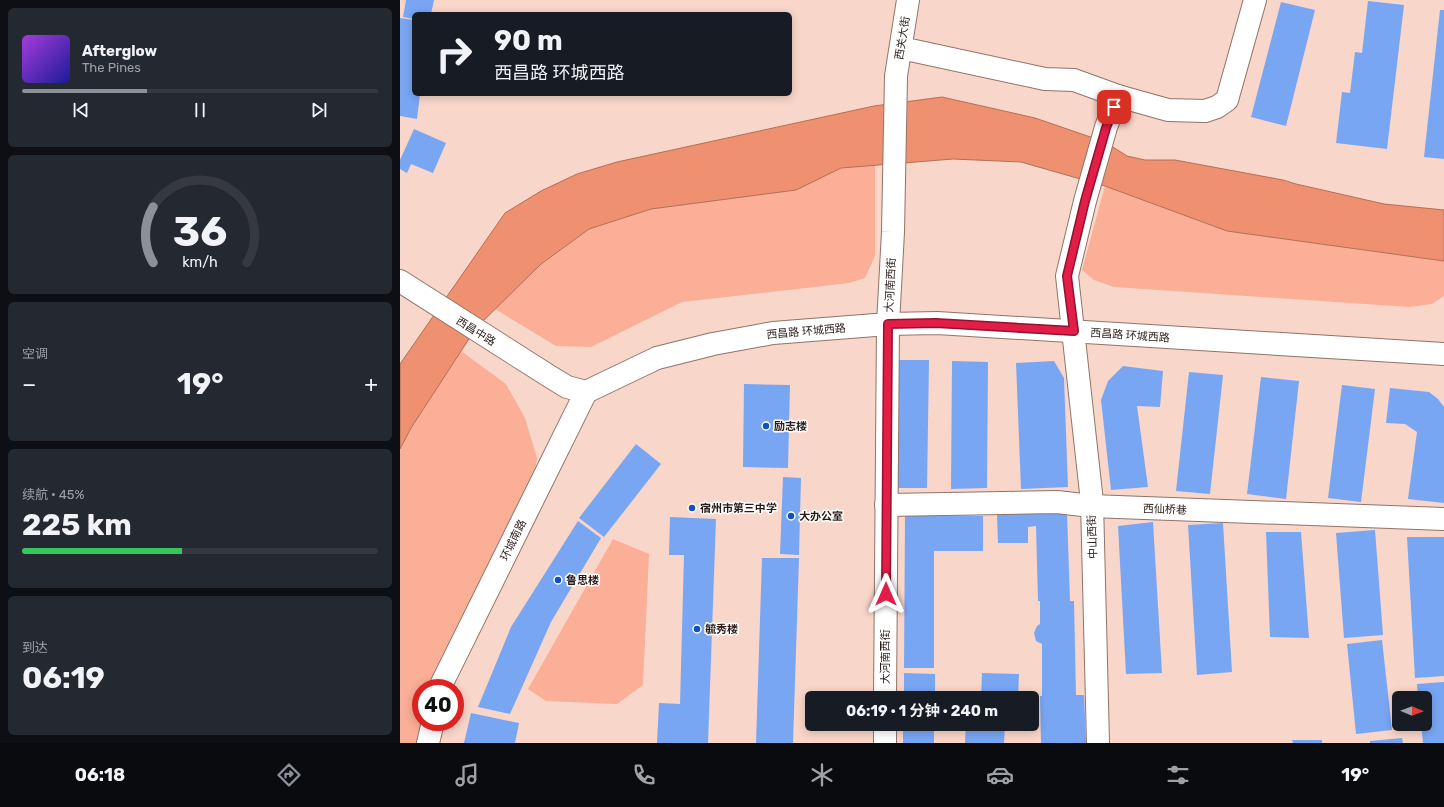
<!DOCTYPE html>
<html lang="zh">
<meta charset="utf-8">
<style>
body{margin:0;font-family:Rubik,"Noto Sans SC",sans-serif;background:#242831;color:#f1f3f6;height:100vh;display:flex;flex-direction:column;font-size:15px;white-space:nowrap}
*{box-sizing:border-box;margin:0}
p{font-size:13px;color:#9ea1a6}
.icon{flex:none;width:22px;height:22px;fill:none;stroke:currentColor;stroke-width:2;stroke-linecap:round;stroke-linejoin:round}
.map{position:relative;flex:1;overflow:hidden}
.panel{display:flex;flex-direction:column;gap:8px;padding:8px;background:#0d0f14;width:400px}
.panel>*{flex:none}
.top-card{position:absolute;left:12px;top:12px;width:380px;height:84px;border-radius:6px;box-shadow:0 2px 10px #0003;background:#171b24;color:#f1f3f6;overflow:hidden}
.needle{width:26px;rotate:91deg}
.buttons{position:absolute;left:992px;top:691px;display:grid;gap:8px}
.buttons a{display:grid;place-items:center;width:40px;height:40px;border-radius:6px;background:#171b24;box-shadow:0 2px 10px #0003;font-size:20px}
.speed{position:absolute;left:12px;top:679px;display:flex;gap:8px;font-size:20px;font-weight:700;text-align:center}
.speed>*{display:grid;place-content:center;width:52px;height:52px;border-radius:50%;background:#171b24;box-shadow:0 2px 10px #0003;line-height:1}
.speed .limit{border:6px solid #d22;background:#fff;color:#111}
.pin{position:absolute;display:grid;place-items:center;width:34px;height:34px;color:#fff;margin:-17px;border-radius:8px;box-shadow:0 2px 6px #0006}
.me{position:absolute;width:44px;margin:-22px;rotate:0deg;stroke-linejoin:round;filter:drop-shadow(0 0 3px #0008)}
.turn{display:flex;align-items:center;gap:14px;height:84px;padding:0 16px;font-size:18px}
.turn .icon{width:52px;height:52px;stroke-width:2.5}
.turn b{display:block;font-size:28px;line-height:34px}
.big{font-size:30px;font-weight:700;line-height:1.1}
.panel .widget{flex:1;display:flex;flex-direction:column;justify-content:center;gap:6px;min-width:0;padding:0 14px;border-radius:6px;background:#242831}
.panel .dial{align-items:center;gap:0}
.dial svg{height:104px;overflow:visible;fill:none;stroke:#363941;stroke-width:7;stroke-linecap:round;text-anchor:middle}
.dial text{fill:#f1f3f6;stroke:none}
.song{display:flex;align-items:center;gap:12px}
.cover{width:48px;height:48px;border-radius:6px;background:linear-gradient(135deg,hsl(280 70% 55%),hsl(240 70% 35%))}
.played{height:4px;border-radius:2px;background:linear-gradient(90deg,#8c9099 35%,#363941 35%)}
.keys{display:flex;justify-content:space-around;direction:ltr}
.heat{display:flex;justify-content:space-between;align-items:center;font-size:22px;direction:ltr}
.charge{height:6px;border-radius:3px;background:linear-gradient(90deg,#34c759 45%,#363941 0)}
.trip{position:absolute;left:405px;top:691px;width:234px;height:40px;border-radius:6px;background:#171b24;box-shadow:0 2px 10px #0003;font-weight:700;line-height:40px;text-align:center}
.dock{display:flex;height:64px;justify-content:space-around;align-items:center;background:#090b0e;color:#9ea1a6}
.dock .icon{width:28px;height:28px}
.dock .on{color:#8c9099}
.dock b{font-size:18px;color:#f1f3f6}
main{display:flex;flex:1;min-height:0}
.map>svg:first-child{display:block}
.green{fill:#faaf96}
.water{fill:#ef9171;stroke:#b46e56}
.building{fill:#79a6f3}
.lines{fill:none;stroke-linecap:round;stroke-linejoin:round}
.minor-casing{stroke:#917368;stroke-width:24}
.major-casing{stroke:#917368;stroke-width:24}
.minor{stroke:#fff;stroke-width:22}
.major{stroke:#fff;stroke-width:22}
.route-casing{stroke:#92132f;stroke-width:10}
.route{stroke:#e11d48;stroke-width:7}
.poi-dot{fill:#1252bd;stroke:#fff;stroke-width:1.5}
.labels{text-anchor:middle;stroke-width:3;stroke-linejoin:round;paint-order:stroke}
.street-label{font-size:11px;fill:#291c18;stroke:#fff}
.poi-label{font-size:11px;font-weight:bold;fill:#291c18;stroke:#fff;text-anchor:start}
</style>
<main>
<section class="panel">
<div class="widget">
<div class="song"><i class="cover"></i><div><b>Afterglow</b><p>The Pines</p></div></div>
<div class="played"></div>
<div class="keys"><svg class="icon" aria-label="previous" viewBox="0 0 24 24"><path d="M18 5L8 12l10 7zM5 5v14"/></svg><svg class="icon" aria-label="pause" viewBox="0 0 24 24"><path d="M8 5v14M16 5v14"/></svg><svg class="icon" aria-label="next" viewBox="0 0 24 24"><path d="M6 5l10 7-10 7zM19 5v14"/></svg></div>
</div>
<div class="widget dial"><svg viewBox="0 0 100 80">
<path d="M14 69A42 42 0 1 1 86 69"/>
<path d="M14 69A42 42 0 0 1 14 26" stroke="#8c9099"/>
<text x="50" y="56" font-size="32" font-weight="700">36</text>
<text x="50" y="72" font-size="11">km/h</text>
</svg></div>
<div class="widget"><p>空调</p>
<div class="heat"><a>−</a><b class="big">19°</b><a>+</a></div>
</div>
<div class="widget"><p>续航 · 45%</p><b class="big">225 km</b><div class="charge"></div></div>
<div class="widget"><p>到达</p><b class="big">06:19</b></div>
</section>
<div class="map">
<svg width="1044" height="743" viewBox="0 0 1044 743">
<rect width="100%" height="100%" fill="#f9d6ca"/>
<g class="green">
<polygon points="475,165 475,256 465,278 449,283 282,302 191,347 156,346 95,309 141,264 189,229 251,209 396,190 441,168"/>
<polygon points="705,186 827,231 1044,261 1044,296 1032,304 1009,307 714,287 694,280 682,270"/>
<polygon points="61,351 106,384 125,418 137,458 134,478 31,688 21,688 21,722 23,722 18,743 0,743 0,449 11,428"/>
<polygon points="213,539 249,554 243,685 217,704 146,701 128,689"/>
</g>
<polygon class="water" points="542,97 635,118 705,142 727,156 745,160 775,160 883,180 896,184 984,204 1044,210 1044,261 827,231 705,186 621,162 553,159 441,168 396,190 251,209 189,229 141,264 76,328 11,428 0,449 0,364 105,213 141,191 177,174 217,162 474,106"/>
<g class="building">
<polygon points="6,0 34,0 31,14 14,14 14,19 3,17"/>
<polygon points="968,1 1004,5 987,149 936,143 942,92 950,93 955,52 962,53"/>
<polygon points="881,2 915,10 886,126 851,117"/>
<polygon points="1040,10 1044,10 1044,159 1024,157"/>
<polygon points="0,18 14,20 14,94 20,94 17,119 0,116"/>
<polygon points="14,129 46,143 33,173 11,164 7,173 0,169 0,160"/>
<polygon points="497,360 529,360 527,488 497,488"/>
<polygon points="552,361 588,362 587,488 551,489"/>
<polygon points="654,361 664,378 668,487 621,489 616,363"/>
<polygon points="723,366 763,371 760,407 737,406 748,487 711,490 701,400 708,381"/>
<polygon points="789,372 823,375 810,494 776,491"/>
<polygon points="861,377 899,381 886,499 847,494"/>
<polygon points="344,384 390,385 388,468 343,467"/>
<polygon points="942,385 975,389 961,502 928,498"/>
<polygon points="990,388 1029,392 1038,399 1044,407 1044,503 1008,499 1017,432 1005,424 986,423"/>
<polygon points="236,444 261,464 204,537 179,518"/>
<polygon points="383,477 401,478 399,555 380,554"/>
<polygon points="667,513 670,601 674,601 676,695 684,695 686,743 641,743 640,696 642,696 642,644 636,641 634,633 637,626 640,624 640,601 638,601 636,526 628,527 628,543 598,543 597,514"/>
<polygon points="505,516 583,516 583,551 534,551 534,668 504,668"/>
<polygon points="270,517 316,519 308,743 257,743 259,703 280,704 284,555 269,555"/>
<polygon points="178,521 201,538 151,622 110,714 78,707 111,627"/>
<polygon points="753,522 762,673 726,674 718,526"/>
<polygon points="823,523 832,672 797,675 788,525"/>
<polygon points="975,530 983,635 944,638 936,533"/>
<polygon points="866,532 901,532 909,638 870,637"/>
<polygon points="1007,537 1044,537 1044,676 1015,678"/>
<polygon points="362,558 399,558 393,743 356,743"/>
<polygon points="982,640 992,730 956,734 947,644"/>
<polygon points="504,673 535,674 535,698 504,698"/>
<polygon points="582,673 619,674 618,698 581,698"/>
<polygon points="1044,682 1044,743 1023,743 1021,724 1025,724 1025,698 1018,698 1017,684"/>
<polygon points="71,713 119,723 115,743 64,743"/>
<rect x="503" y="724" width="31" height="19"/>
<polygon points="566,724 605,724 604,743 565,743"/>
<polygon points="1002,738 1003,743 970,743 970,741"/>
<polygon points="892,740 922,740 922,743 893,743"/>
</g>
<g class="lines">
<defs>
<g id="minor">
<polyline points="501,48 645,79 674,80 718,96 768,110 805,111 817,107 827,100 855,0"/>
<polyline points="0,281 149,376 167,387 186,392"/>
<polyline points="486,505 657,502 691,506 1044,519"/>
<polyline points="485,698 488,324 493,232 496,76 508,0"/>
<polyline points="485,743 485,724"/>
<polyline points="698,743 692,502 667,276 685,201 706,127 718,96"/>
</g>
<g id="major">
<polyline points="41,688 42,683 186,392 257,358 313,344 373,333 488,324 537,323 1044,354"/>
<polyline points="28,743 33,722"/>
</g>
</defs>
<use href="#minor" class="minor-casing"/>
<use href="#major" class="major-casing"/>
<use href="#minor" class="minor"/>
<use href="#major" class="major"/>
</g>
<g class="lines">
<defs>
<polyline id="route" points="486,594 488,324 536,323 674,331 667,276 685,201 706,128 714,107"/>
</defs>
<use href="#route" class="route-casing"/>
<use href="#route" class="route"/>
</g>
<g class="poi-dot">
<circle cx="366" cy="426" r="4"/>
<circle cx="292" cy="508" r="4"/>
<circle cx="391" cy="516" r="4"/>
<circle cx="158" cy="580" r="4"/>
<circle cx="297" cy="629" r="4"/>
</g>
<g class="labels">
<g class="street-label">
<text transform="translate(502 38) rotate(-81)" y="4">西关大街</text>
<text transform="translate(490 285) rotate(-87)" y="4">大河南西街</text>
<text transform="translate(76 331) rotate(32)" y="4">西昌中路</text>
<text transform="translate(406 331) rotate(-5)" y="4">西昌路 环城西路</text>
<text transform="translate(730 335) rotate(4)" y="4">西昌路 环城西路</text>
<text transform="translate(765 509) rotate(2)" y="4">西仙桥巷</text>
<text transform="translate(692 537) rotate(-92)" y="4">中山西街</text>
<text transform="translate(113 540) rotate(-64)" y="4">环城南路</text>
<text transform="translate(485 657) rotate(-90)" y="4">大河南西街</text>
</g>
<g class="poi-label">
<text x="374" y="430">励志楼</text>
<text x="300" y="512">宿州市第三中学</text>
<text x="399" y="520">大办公室</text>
<text x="166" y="584">鲁思楼</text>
<text x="305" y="633">毓秀楼</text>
</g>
</g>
</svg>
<div class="buttons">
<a><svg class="needle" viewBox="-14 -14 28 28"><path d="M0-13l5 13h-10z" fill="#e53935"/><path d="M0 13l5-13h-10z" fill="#9ea1a6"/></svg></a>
</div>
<div class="speed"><div class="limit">40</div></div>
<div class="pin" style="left:714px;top:107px;background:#d93025"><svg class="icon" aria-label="arrive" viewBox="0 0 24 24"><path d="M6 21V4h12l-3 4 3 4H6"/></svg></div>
<svg class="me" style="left:486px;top:594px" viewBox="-20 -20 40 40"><path d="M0-17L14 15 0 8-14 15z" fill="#e11d48" stroke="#fff" stroke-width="4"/></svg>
<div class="trip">06:19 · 1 分钟 · 240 m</div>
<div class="top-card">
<div class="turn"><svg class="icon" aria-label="right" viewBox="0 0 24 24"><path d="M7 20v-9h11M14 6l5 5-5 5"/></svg><div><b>90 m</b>西昌路 环城西路</div></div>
</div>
</div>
</main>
<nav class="dock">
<b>06:18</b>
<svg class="icon on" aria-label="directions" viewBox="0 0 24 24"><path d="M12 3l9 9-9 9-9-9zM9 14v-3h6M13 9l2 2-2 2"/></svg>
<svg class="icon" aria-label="music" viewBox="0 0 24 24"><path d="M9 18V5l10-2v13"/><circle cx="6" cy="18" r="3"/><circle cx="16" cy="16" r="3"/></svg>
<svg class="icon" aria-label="phone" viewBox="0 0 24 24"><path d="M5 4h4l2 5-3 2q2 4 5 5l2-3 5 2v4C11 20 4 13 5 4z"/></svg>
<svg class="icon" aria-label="climate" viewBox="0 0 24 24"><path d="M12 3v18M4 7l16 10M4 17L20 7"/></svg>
<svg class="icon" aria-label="car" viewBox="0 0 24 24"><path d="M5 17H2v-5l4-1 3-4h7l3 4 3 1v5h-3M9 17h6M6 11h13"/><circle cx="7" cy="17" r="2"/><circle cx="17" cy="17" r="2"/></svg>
<svg class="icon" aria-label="filters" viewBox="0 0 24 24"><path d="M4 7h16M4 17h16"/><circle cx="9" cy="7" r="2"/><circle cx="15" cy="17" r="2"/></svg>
<b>19°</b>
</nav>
